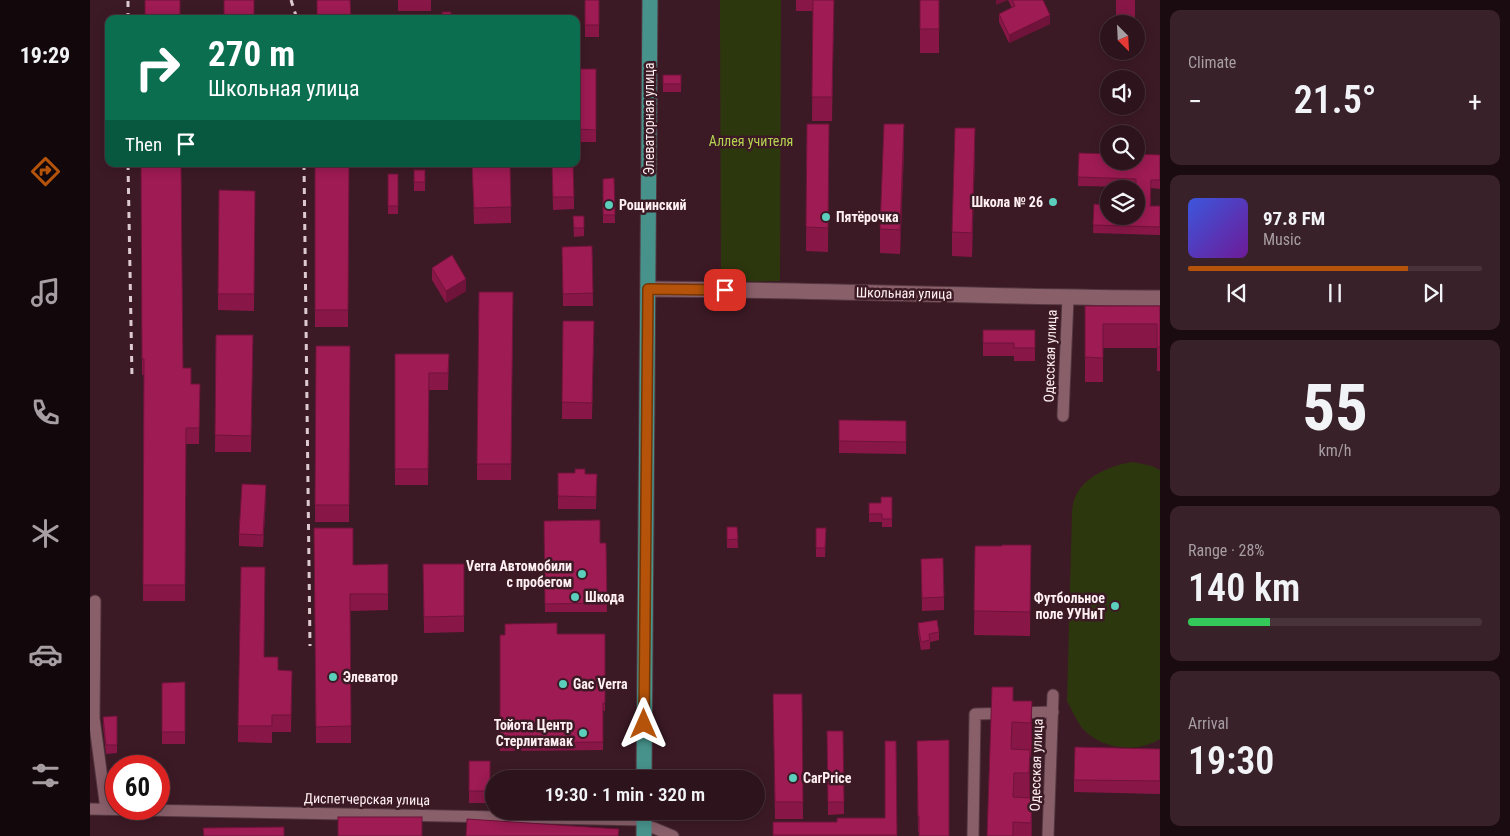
<!DOCTYPE html>
<meta charset="utf-8">
<style>
body{margin:0;font-family:"Roboto Condensed",sans-serif;background:#392129;color:#f1f3f6;height:100vh;display:flex;flex-direction:column;font-size:19px;white-space:nowrap}
*{box-sizing:border-box;margin:0}
p{font-size:16px;color:#a79ea3}
.icon{flex:none;width:28px;height:28px;fill:none;stroke:currentColor;stroke-width:2;stroke-linecap:round;stroke-linejoin:round}
.map{position:relative;flex:1;overflow:hidden}
.drawer{display:flex;flex-direction:column;gap:10px;padding:10px;background:#190b0f;width:350px}
.drawer>*{flex:none}
.banner{position:absolute;left:15px;top:15px;width:475px;height:152px;border-radius:10px;box-shadow:0 2px 12px #0003,0 0 0 1px #48333b;background:#0b6e4f;color:#fff;overflow:hidden}
.needle{width:32px;rotate:156deg}
.tools{position:absolute;left:1010px;top:15px;display:grid;gap:10px}
.tools a{display:grid;place-items:center;width:45px;height:45px;border-radius:50%;background:#2d141c;box-shadow:0 2px 12px #0003,0 0 0 1px #48333b;font-size:25px}
.speed{position:absolute;left:15px;top:755px;display:flex;gap:10px;font-size:25px;font-weight:700;text-align:center}
.speed>*{display:grid;place-content:center;width:65px;height:65px;border-radius:50%;background:#2d141c;box-shadow:0 2px 12px #0003,0 0 0 1px #48333b;line-height:1}
.speed .limit{border:8px solid #d22;background:#fff;color:#111}
.pin{position:absolute;display:grid;place-items:center;width:42px;height:42px;color:#fff;margin:-21px;border-radius:10px;box-shadow:0 2px 8px #0006}
.me{position:absolute;width:55px;margin:-28px;rotate:0deg;stroke-linejoin:round;filter:drop-shadow(0 0 4px #0008)}
.turn{display:flex;align-items:center;gap:18px;height:105px;padding:0 20px;font-size:22px}
.turn .icon{width:65px;height:65px;stroke-width:2.5}
.turn b{display:block;font-size:35px;line-height:42px}
.then{display:flex;align-items:center;height:48px;padding:0 20px;background:#0003;gap:10px;font-size:19px}
.big{font-size:38px;font-weight:600;line-height:1.1}
.drawer .tile{flex:1;display:flex;flex-direction:column;justify-content:center;gap:8px;min-width:0;padding:0 18px;border-radius:10px;background:#392129}
.drawer .dial{align-items:center;gap:0}
.dial b{font-size:65px;line-height:1}
.song{display:flex;align-items:center;gap:15px}
.cover{width:60px;height:60px;border-radius:8px;background:linear-gradient(135deg,hsl(230 70% 55%),hsl(280 70% 35%))}
.played{height:5px;border-radius:2px;background:linear-gradient(90deg,#b45309 75%,#48333b 75%)}
.keys{display:flex;justify-content:space-around;direction:ltr}
.heat{display:flex;justify-content:space-between;align-items:center;font-size:28px;direction:ltr}
.charge{height:8px;border-radius:4px;background:linear-gradient(90deg,#34c759 28%,#48333b 0)}
.trip{position:absolute;left:395px;top:770px;width:280px;height:50px;border-radius:25px;background:#2d141c;box-shadow:0 2px 12px #0003,0 0 0 1px #48333b;font-weight:600;line-height:50px;text-align:center}
main{display:flex;flex:1;min-height:0}
.tab-bar{display:flex;flex-direction:column;width:90px;justify-content:space-around;align-items:center;background:#12080b;color:#a79ea3}
.tab-bar .icon{width:35px;height:35px}
.tab-bar .selected{color:#b45309}
.tab-bar b{font-size:22px;color:#f1f3f6}
.map>svg:first-child{display:block}
.green{fill:#2d370e}
.lines{fill:none;stroke-linecap:round;stroke-linejoin:round}
.street-casing{stroke:#533740;stroke-width:13}
.secondary-casing{stroke:#533740;stroke-width:17}
.primary-casing{stroke:#533740;stroke-width:17}
.street{stroke:#895f6a;stroke-width:11}
.secondary{stroke:#895f6a;stroke-width:15}
.primary{stroke:#47938c;stroke-width:15}
.rail{stroke:#ddcacf;stroke-width:3;stroke-dasharray:6 6;stroke-linecap:butt}
.wall{fill:#881747}
.shaded-wall{fill:#6f133a}
.building{fill:#9e1b53;stroke:#6f133a}
.route-casing{stroke:#753606;stroke-width:12}
.route{stroke:#b45309;stroke-width:9}
.poi-dot{fill:#5bcebc;stroke:#3c1a25;stroke-width:2}
.labels{text-anchor:middle;stroke-width:5;stroke-linejoin:round;paint-order:stroke}
.street-label{font-size:14px;fill:#fff0f3;stroke:#3c1a25}
.park-label{font-size:14px;fill:#b4d451;stroke:#3c1a25}
.poi-label{font-size:14px;font-weight:bold;fill:#fff0f3;stroke:#3c1a25;text-anchor:start}
</style>
<main>
<nav class="tab-bar">
<b>19:29</b>
<svg class="icon selected" aria-label="directions" viewBox="0 0 24 24"><path d="M12 3l9 9-9 9-9-9zM9 14v-3h6M13 9l2 2-2 2"/></svg>
<svg class="icon" aria-label="music" viewBox="0 0 24 24"><path d="M9 18V5l10-2v13"/><circle cx="6" cy="18" r="3"/><circle cx="16" cy="16" r="3"/></svg>
<svg class="icon" aria-label="phone" viewBox="0 0 24 24"><path d="M5 4h4l2 5-3 2q2 4 5 5l2-3 5 2v4C11 20 4 13 5 4z"/></svg>
<svg class="icon" aria-label="climate" viewBox="0 0 24 24"><path d="M12 3v18M4 7l16 10M4 17L20 7"/></svg>
<svg class="icon" aria-label="car" viewBox="0 0 24 24"><path d="M5 17H2v-5l4-1 3-4h7l3 4 3 1v5h-3M9 17h6M6 11h13"/><circle cx="7" cy="17" r="2"/><circle cx="17" cy="17" r="2"/></svg>
<svg class="icon" aria-label="filters" viewBox="0 0 24 24"><path d="M4 7h16M4 17h16"/><circle cx="9" cy="7" r="2"/><circle cx="15" cy="17" r="2"/></svg>
</nav>
<div class="map">
<svg width="1070" height="836" viewBox="0 0 1070 836">
<rect width="100%" height="100%" fill="#3c1a25"/>
<g class="green">
<polygon points="630,0 691,0 690,281 631,282"/>
<path d="M1043 462 1062 466 1070 470V739C1046 754 1011 749 992 728 986 720 982 710 977 701L982 511C983 505 984 497 988 492 997 475 1025 464 1043 462Z"/>
</g>
<g class="lines">
<defs>
<g id="street">
<polyline points="973,416 978,298"/>
<polyline points="5,601 4,718 16,809"/>
<polyline points="0,809 554,820"/>
<polyline points="554,826 564,828 583,836"/>
<polyline points="883,836 885,714 963,712"/>
<polyline points="958,836 963,695"/>
</g>
<path id="secondary" d="M558 289C729 290 899 297 1070 298"/>
<g id="primary">
<polyline points="554,779 560,0"/>
<polyline points="554,836 554,811"/>
</g>
</defs>
<use href="#street" class="street-casing"/>
<use href="#secondary" class="secondary-casing"/>
<use href="#primary" class="primary-casing"/>
<use href="#street" class="street"/>
<use href="#secondary" class="secondary"/>
<use href="#primary" class="primary"/>
<g class="rail">
<polyline points="201,0 207,19"/>
<polyline points="38,19 38,0"/>
<polyline points="38,164 42,378"/>
<polyline points="214,164 220,646"/>
</g>
</g>
<g class="wall">
<rect x="308" y="0" width="33" height="11"/>
<polygon points="495,0 509,25 509,37 495,37"/>
<polygon points="706,0 744,0 742,121 722,121 723,11 706,11"/>
<rect x="830" y="0" width="19" height="53"/>
<polygon points="918,0 953,0 960,24 919,43 909,22 909,14 922,8"/>
<polygon points="1026,0 1045,0 1045,23 1026,22"/>
<rect x="486" y="69" width="20" height="73"/>
<rect x="573" y="75" width="18" height="17"/>
<polygon points="717,124 739,124 738,252 716,251"/>
<polygon points="814,149 810,254 790,253 790,229"/>
<polygon points="885,152 882,257 862,256 862,232"/>
<polygon points="989,153 1070,155 1070,189 1061,188 1061,206 1070,206 1070,235 1003,233 1004,204 1046,216 1045,187 988,186"/>
<polygon points="51,164 93,368 101,384 110,384 109,444 96,444 95,601 53,601 54,375 52,375"/>
<polygon points="225,164 259,164 258,327 225,327"/>
<polygon points="382,164 420,164 421,223 384,224"/>
<polygon points="462,166 484,197 484,209 463,210"/>
<rect x="324" y="170" width="11" height="21"/>
<rect x="298" y="174" width="10" height="40"/>
<polygon points="524,178 525,223 513,223 513,179"/>
<polygon points="165,191 164,311 128,310 128,294"/>
<polygon points="483,216 494,216 494,236 484,237"/>
<polygon points="502,246 503,306 473,306 472,247"/>
<polygon points="342,268 376,291 356,303 342,280"/>
<polygon points="389,292 423,292 421,480 387,480"/>
<polygon points="995,306 1070,306 1070,371 1067,371 1067,348 1013,348 1013,382 995,382"/>
<polygon points="473,321 504,321 502,419 472,419"/>
<polygon points="893,330 945,330 945,361 924,361 924,356 893,356"/>
<polygon points="126,335 163,335 161,452 125,452"/>
<polygon points="226,346 260,346 259,522 225,522"/>
<polygon points="305,354 359,354 358,390 339,390 338,485 305,485"/>
<polygon points="749,420 816,421 816,454 749,453"/>
<polygon points="468,473 507,474 506,509 468,509"/>
<polygon points="802,497 802,527 792,527 792,522 779,522 779,503 791,503"/>
<polygon points="176,498 173,547 149,546 149,534"/>
<polygon points="454,521 510,543 516,543 517,612 455,612"/>
<polygon points="637,527 647,527 648,548 637,548"/>
<polygon points="224,528 263,565 298,564 298,610 260,611 261,743 226,743"/>
<polygon points="726,528 736,528 735,557 726,557"/>
<polygon points="941,545 940,636 884,635 885,546 912,546"/>
<polygon points="831,559 854,597 854,610 832,611"/>
<polygon points="333,564 374,616 374,632 334,633"/>
<polygon points="828,623 849,632 849,640 840,642 840,649 831,650 828,632"/>
<polygon points="515,634 515,711 513,711 513,750 410,751 410,635"/>
<polygon points="174,657 188,670 202,671 201,732 182,732 182,743 148,742 148,726"/>
<polygon points="95,682 95,744 72,744 72,683"/>
<polygon points="683,694 712,694 713,819 685,819"/>
<polygon points="923,701 942,701 942,736 941,757 940,757 940,798 942,798 942,836 897,836"/>
<polygon points="27,716 27,753 16,754 13,725 13,717"/>
<polygon points="737,731 753,731 754,814 738,815"/>
<polygon points="859,740 829,832 828,832 827,741"/>
<polygon points="806,741 807,836 683,836 683,822 747,822 795,818"/>
<polygon points="1070,749 1070,794 984,792 984,780"/>
<rect x="379" y="761" width="21" height="42"/>
</g>
<g class="shaded-wall">
<polygon points="906,0 918,0 906,5"/>
<polygon points="960,15 960,24 919,43 919,35"/>
<polygon points="814,124 814,149 810,254 810,230"/>
<polygon points="885,128 885,152 882,257 882,233"/>
<polygon points="376,279 376,291 356,303 356,291"/>
<polygon points="176,485 176,498 173,547 173,535"/>
<polygon points="942,701 942,736 941,757 941,723"/>
<polygon points="940,750 940,784 939,808 939,773"/>
<polygon points="942,798 942,836 941,836"/>
</g>
<g class="building">
<rect x="55" y="0" width="35" height="19"/>
<rect x="134" y="0" width="30" height="19"/>
<polygon points="227,0 260,0 261,19 227,19"/>
<rect x="495" y="0" width="14" height="25"/>
<polygon points="723,0 744,0 742,97 722,97"/>
<rect x="830" y="0" width="19" height="29"/>
<polygon points="922,0 953,0 960,15 919,35 909,14 925,6"/>
<polygon points="352,12 361,12 361,17 370,17 370,19 341,19 353,18"/>
<polygon points="486,69 506,69 506,130 486,129"/>
<rect x="573" y="75" width="18" height="9"/>
<polygon points="717,124 739,124 738,228 716,227"/>
<polygon points="794,124 814,124 810,230 790,229"/>
<polygon points="865,128 885,128 882,233 862,232"/>
<polygon points="989,153 1019,154 1019,161 1046,161 1046,154 1070,155 1070,180 1061,180 1060,206 1070,206 1070,227 1003,225 1004,204 1019,205 1019,216 1046,216 1046,179 988,177"/>
<polygon points="51,164 91,164 93,368 101,368 101,384 110,384 109,428 96,428 95,585 53,585 54,359 52,359"/>
<polygon points="225,164 259,164 258,310 225,310"/>
<polygon points="382,164 420,164 421,207 384,208"/>
<polygon points="483,165 484,197 463,197 462,166"/>
<rect x="324" y="170" width="11" height="12"/>
<rect x="298" y="174" width="10" height="32"/>
<polygon points="524,178 525,215 513,215 513,179"/>
<polygon points="129,190 165,191 164,294 128,294"/>
<polygon points="483,216 494,216 494,228 484,228"/>
<polygon points="502,246 503,293 473,294 472,247"/>
<polygon points="362,255 376,279 356,291 342,268"/>
<polygon points="389,292 423,292 421,464 387,464"/>
<polygon points="995,306 1070,306 1070,347 1067,347 1067,324 1013,324 1013,358 995,357"/>
<polygon points="473,321 504,321 502,403 472,402"/>
<polygon points="893,330 945,330 945,348 924,348 924,343 893,343"/>
<polygon points="126,335 163,335 161,436 125,435"/>
<polygon points="226,346 260,346 259,505 225,505"/>
<polygon points="305,354 359,354 358,373 339,373 338,469 305,469"/>
<polygon points="749,420 816,421 816,442 749,441"/>
<polygon points="485,469 495,469 495,474 507,474 506,497 468,496 468,473 485,473"/>
<polygon points="152,484 176,485 173,535 149,534"/>
<polygon points="791,497 802,497 802,519 792,519 792,514 779,514 779,503 791,503"/>
<polygon points="510,520 510,543 516,543 517,603 455,604 454,521"/>
<polygon points="637,527 647,527 648,539 637,540"/>
<polygon points="224,528 263,528 263,565 298,564 298,594 260,594 261,726 226,727"/>
<polygon points="726,528 736,528 735,548 726,548"/>
<polygon points="912,545 941,545 940,612 884,611 885,546 912,546"/>
<polygon points="853,558 854,597 832,598 831,559"/>
<polygon points="333,564 374,564 374,616 334,617"/>
<polygon points="151,567 175,567 174,657 188,657 188,670 202,671 201,715 182,715 182,726 148,726"/>
<polygon points="847,620 849,632 839,634 840,640 831,642 828,623"/>
<polygon points="467,623 467,634 515,634 515,703 513,703 513,742 410,743 410,635 415,635 415,624"/>
<polygon points="95,682 95,732 72,732 72,683"/>
<polygon points="902,687 923,687 923,701 942,701 941,723 922,722 921,749 940,750 939,773 924,773 923,797 942,798 941,823 923,822 923,836 897,836"/>
<polygon points="683,694 712,694 713,802 685,802"/>
<polygon points="27,716 27,745 16,745 13,717"/>
<polygon points="737,731 753,731 754,802 738,802"/>
<polygon points="859,740 859,836 829,836 829,816 828,816 827,741"/>
<polygon points="795,741 806,741 807,835 683,835 683,822 747,822 747,818 795,818"/>
<polygon points="985,747 1070,749 1070,781 984,780"/>
<rect x="379" y="761" width="21" height="30"/>
<rect x="248" y="817" width="84" height="19"/>
<polygon points="377,819 529,829 528,836 376,836"/>
<polygon points="194,827 194,836 114,836 113,828"/>
</g>
<g class="lines">
<defs>
<polyline id="route" points="554,724 558,289 635,290"/>
</defs>
<use href="#route" class="route-casing"/>
<use href="#route" class="route"/>
</g>
<g class="poi-dot">
<circle cx="963" cy="202" r="5"/>
<circle cx="519" cy="205" r="5"/>
<circle cx="736" cy="217" r="5"/>
<circle cx="492" cy="574" r="5"/>
<circle cx="485" cy="597" r="5"/>
<circle cx="1025" cy="606" r="5"/>
<circle cx="243" cy="677" r="5"/>
<circle cx="473" cy="684" r="5"/>
<circle cx="493" cy="733" r="5"/>
<circle cx="703" cy="778" r="5"/>
</g>
<g class="labels">
<g class="street-label">
<text transform="translate(559 119) rotate(-90)" y="5">Элеваторная улица</text>
<text transform="translate(814 293) rotate(1)" y="5">Школьная улица</text>
<text transform="translate(960 356) rotate(-88)" y="5">Одесская улица</text>
<text transform="translate(946 765) rotate(-88)" y="5">Одесская улица</text>
<text transform="translate(277 799) rotate(1)" y="5">Диспетчерская улица</text>
</g>
<g class="park-label">
<text x="661" y="146">Аллея учителя</text>
</g>
<g class="poi-label">
<text x="953" y="207" text-anchor="end">Школа № 26</text>
<text x="529" y="210">Рощинский</text>
<text x="746" y="222">Пятёрочка</text>
<text x="482" y="571" text-anchor="end">Verra Автомобили<tspan x="482" dy="16">с пробегом</tspan></text>
<text x="495" y="602">Шкода</text>
<text x="1015" y="603" text-anchor="end">Футбольное<tspan x="1015" dy="16">поле УУНиТ</tspan></text>
<text x="253" y="682">Элеватор</text>
<text x="483" y="689">Gac Verra</text>
<text x="483" y="730" text-anchor="end">Тойота Центр<tspan x="483" dy="16">Стерлитамак</tspan></text>
<text x="713" y="783">CarPrice</text>
</g>
</g>
</svg>
<div class="tools">
<a><svg class="needle" viewBox="-14 -14 28 28"><path d="M0-13l5 13h-10z" fill="#e53935"/><path d="M0 13l5-13h-10z" fill="#a79ea3"/></svg></a>
<a><svg class="icon" aria-label="sound" viewBox="0 0 24 24"><path d="M4 9h4l5-4v14l-5-4H4zM17 9q2 3 0 6"/></svg></a>
<a><svg class="icon" aria-label="search" viewBox="0 0 24 24"><circle cx="10" cy="10" r="6"/><path d="M15 15l6 6"/></svg></a>
<a><svg class="icon" aria-label="layers" viewBox="0 0 24 24"><path d="M12 4l9 5-9 5-9-5zM3 14l9 5 9-5"/></svg></a>
</div>
<div class="speed"><div class="limit">60</div></div>
<div class="pin" style="left:635px;top:290px;background:#d93025"><svg class="icon" aria-label="arrive" viewBox="0 0 24 24"><path d="M6 21V4h12l-3 4 3 4H6"/></svg></div>
<svg class="me" style="left:554px;top:724px" viewBox="-20 -20 40 40"><path d="M0-17L14 15 0 8-14 15z" fill="#b45309" stroke="#fff" stroke-width="4"/></svg>
<div class="trip">19:30 · 1 min · 320 m</div>
<div class="banner">
<div class="turn"><svg class="icon" aria-label="right" viewBox="0 0 24 24"><path d="M7 20v-9h11M14 6l5 5-5 5"/></svg><div><b>270 m</b>Школьная улица</div></div>
<div class="then">Then<svg class="icon" aria-label="arrive" viewBox="0 0 24 24"><path d="M6 21V4h12l-3 4 3 4H6"/></svg></div>
</div>
</div>
<section class="drawer">
<div class="tile"><p>Climate</p>
<div class="heat"><a>−</a><b class="big">21.5°</b><a>+</a></div>
</div>
<div class="tile">
<div class="song"><i class="cover"></i><div><b>97.8 FM</b><p>Music</p></div></div>
<div class="played"></div>
<div class="keys"><svg class="icon" aria-label="previous" viewBox="0 0 24 24"><path d="M18 5L8 12l10 7zM5 5v14"/></svg><svg class="icon" aria-label="pause" viewBox="0 0 24 24"><path d="M8 5v14M16 5v14"/></svg><svg class="icon" aria-label="next" viewBox="0 0 24 24"><path d="M6 5l10 7-10 7zM19 5v14"/></svg></div>
</div>
<div class="tile dial"><b>55</b><p>km/h</p></div>
<div class="tile"><p>Range · 28%</p><b class="big">140 km</b><div class="charge"></div></div>
<div class="tile"><p>Arrival</p><b class="big">19:30</b></div>
</section>
</main>
